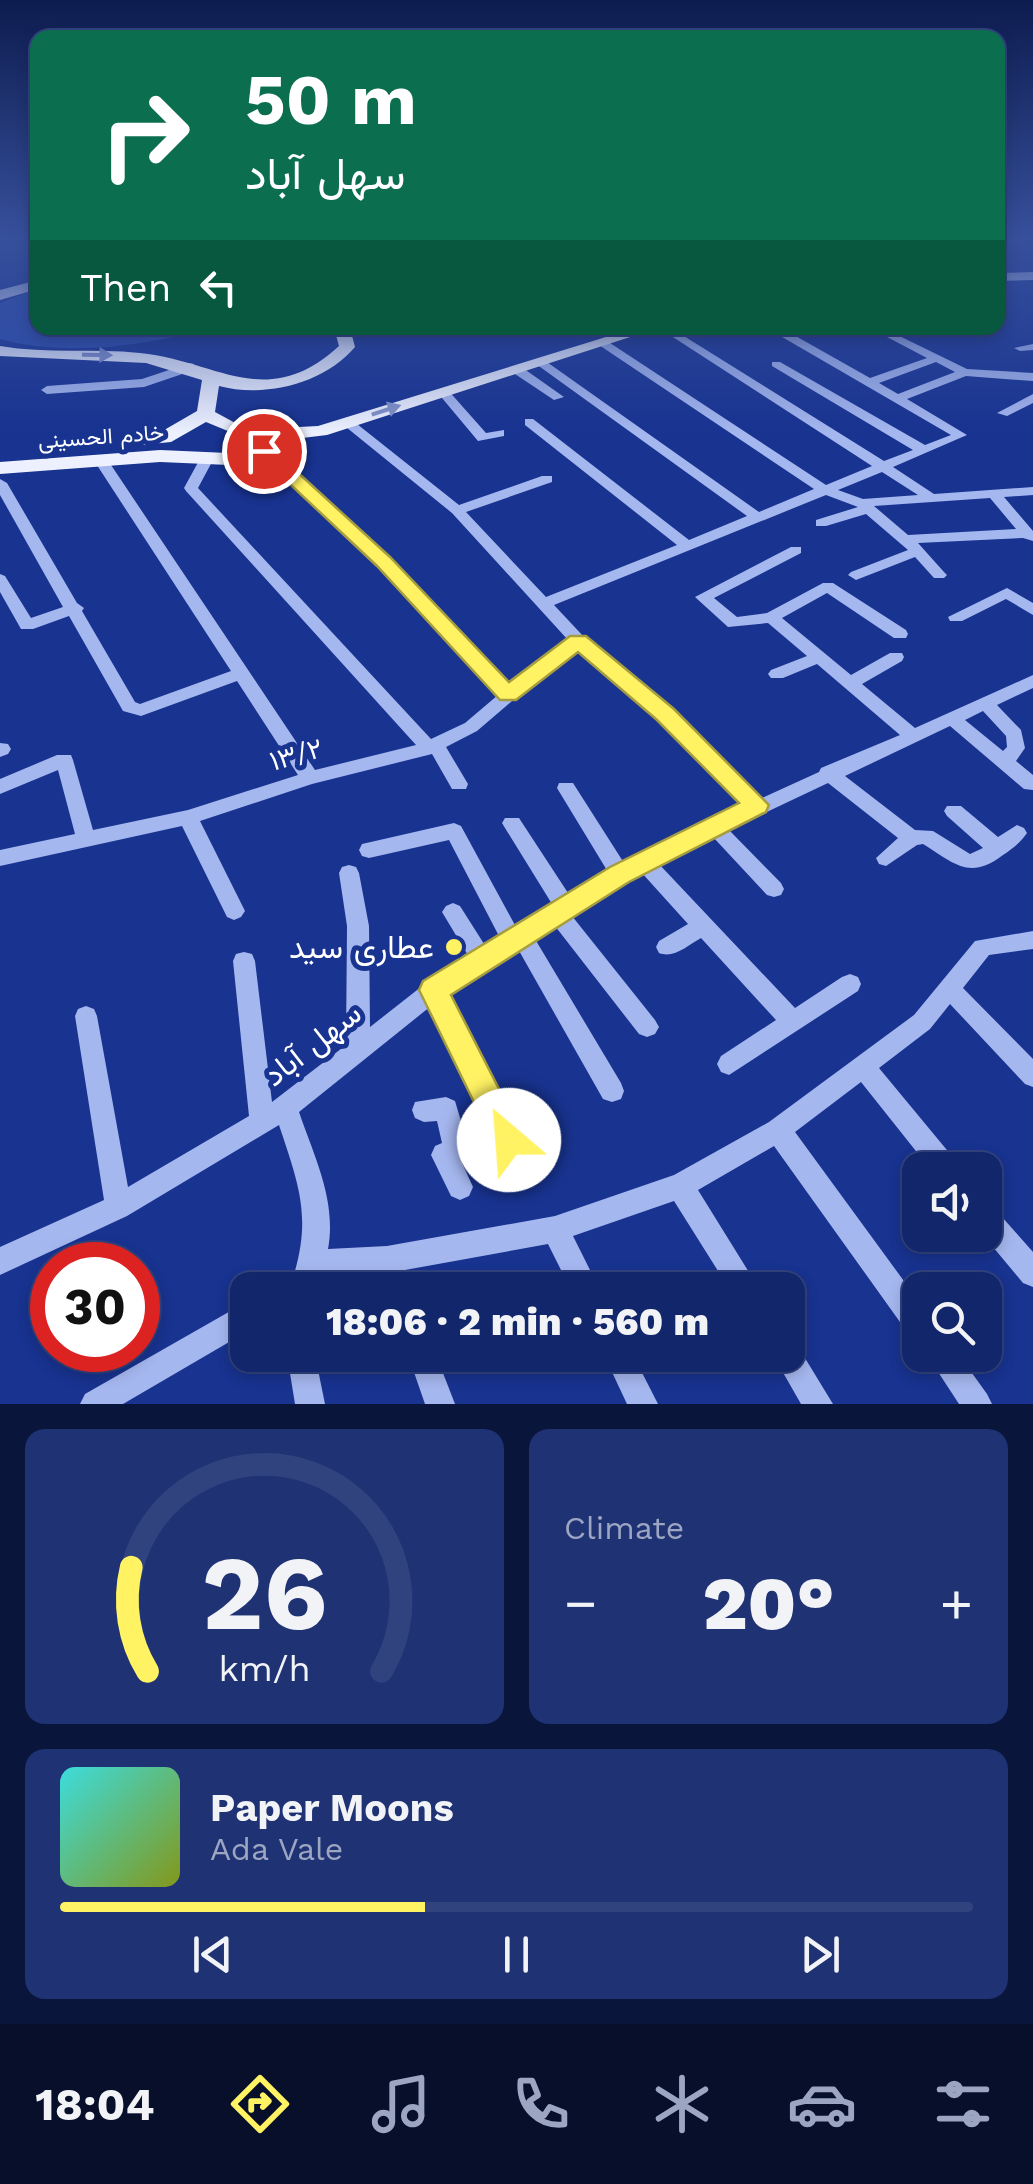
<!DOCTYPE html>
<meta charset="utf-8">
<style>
body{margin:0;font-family:"Work Sans",Vazirmatn,sans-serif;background:#1f3274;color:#f1f3f6;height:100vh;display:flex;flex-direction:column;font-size:38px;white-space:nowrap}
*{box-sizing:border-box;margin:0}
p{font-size:32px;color:#9ca5c2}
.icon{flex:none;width:55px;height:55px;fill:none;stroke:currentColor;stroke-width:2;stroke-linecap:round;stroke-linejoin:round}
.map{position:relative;height:1404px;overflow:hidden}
.drawer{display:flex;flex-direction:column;gap:25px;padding:25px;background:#0a153b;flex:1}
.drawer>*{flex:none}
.top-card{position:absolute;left:30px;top:30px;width:975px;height:305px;border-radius:20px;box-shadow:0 5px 15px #0003,0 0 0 2px #31437f;background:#0b6e4f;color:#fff;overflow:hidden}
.buttons{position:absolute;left:902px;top:1152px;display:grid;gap:20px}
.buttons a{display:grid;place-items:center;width:100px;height:100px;border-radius:20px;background:#12266c;box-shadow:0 5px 15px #0003,0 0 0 2px #31437f;font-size:50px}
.speed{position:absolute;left:30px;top:1242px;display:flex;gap:20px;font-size:50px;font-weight:700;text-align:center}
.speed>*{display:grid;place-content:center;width:130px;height:130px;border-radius:50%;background:#12266c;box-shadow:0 5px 15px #0003,0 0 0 2px #31437f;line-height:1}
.speed .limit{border:15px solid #d22;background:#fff;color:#111}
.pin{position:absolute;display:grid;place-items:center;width:85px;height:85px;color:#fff;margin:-42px;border:5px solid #fff;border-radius:50%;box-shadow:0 2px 10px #0007}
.me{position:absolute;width:110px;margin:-55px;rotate:333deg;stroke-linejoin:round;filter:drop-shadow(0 0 8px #0008)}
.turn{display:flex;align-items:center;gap:35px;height:210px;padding:0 50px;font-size:45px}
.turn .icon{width:130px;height:130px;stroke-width:2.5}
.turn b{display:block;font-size:70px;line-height:85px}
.then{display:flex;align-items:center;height:95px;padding:0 50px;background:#0003;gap:20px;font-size:38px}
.big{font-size:75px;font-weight:800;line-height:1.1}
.drawer .card{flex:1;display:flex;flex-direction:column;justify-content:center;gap:15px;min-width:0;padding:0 35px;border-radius:20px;background:#1f3274}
.drawer .dial{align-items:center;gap:0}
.dial svg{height:260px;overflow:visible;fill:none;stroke:#31437f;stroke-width:7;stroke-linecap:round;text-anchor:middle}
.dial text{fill:#f1f3f6;stroke:none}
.song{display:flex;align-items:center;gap:30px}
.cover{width:120px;height:120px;border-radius:15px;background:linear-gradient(135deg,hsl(180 70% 55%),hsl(70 70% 35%))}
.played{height:10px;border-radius:5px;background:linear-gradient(90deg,#fff263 40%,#31437f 40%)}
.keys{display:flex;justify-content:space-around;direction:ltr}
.heat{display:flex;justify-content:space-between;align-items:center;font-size:55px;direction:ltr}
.drawer .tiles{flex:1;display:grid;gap:25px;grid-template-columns:1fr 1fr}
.card:last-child{grid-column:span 2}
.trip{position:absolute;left:230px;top:1272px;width:575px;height:100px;border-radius:20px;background:#12266c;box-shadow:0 5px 15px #0003,0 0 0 2px #31437f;font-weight:800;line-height:100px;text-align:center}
.menu{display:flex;height:160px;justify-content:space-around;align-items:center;background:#070f2b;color:#9ca5c2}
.menu .icon{width:70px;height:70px}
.menu .selected{color:#fff263}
.menu b{font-size:45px;color:#f1f3f6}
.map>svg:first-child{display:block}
.green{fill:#2a4bae}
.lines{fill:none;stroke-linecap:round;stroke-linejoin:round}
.minor{fill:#a5b7ef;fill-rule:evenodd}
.major{fill:#edf1ff;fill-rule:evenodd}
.oneway{fill:#8292c8}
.route{fill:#fff263;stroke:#a69d40;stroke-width:2.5}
.poi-dot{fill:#fff263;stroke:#183390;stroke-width:4}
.labels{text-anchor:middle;stroke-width:10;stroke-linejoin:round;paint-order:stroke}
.far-street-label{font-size:22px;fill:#fff;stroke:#183390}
.street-label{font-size:28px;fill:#fff;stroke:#183390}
.near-poi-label{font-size:32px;fill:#fff;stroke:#183390;text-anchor:end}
.near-street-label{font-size:32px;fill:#fff;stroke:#183390}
</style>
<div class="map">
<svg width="1033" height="1404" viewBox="0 0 1033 1404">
<rect width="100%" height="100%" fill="#183390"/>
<path class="green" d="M37 289 38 328H210C147 346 64 357 0 339V303Z"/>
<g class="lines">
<g class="minor">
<polygon points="1000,237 1014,237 1015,239 1010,242"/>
<path d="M659 328H671L884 461 913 450 772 366V362H780L925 445 951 435 777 334V330H785L870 378 927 358 870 328H883L967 369 1033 373V381L966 376 907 399 967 435 893 467 934 494 1033 487V495L1004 497 1033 531V541L1023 538 918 543 944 572 947 575 944 578H934L915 557 856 580 848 575 851 572 908 550 866 514 826 526H816V520L858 507 826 495 554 605 584 637 671 711 762 798 819 772 821 768 900 735 817 664 783 678H771L768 674 771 670 807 656 768 623 728 627 695 597 791 547H801V553L714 598 737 617 767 613 823 583H833L906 630 908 634 906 638H894L827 593 782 618 851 675 890 653H902L904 657 902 661 862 684 915 728 1033 675V688L997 705 1021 730 1025 748 1016 761 1033 775V790L1024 789 950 726 845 776 915 830 933 831 970 854 983 848 947 816 944 811 947 806H961L998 837 1017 825 1024 828 1027 833C1021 842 1012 849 1003 855 969 881 954 863 923 844L917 845 886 866 879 864 876 858 898 838 828 783 729 830 781 883 784 889 781 895 774 897 767 895 713 837 658 863 795 1008 842 977 850 974 858 977 861 984 858 991 729 1075 721 1072 717 1064 721 1056 776 1020 701 938C688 945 674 959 659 953L656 947 659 941 688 924 641 872 572 916 655 1020 659 1027 655 1034 647 1037 639 1034 555 926 535 939 621 1083 624 1091 621 1099 612 1102 603 1099 518 949 447 994 518 1131 521 1140 518 1149 462 1163 473 1187 469 1196 460 1200 451 1196 431 1155 435 1146 442 1143 437 1121 424 1122 415 1118 412 1110 415 1102 446 1097 455 1101 466 1138 492 1132 431 1006 299 1112C314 1156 337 1201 328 1249L387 1246 555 1216 674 1175 769 1122 914 1015 975 941 1033 931V949L989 955 963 988 1033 1059V1087L1025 1084 950 1004 930 1029 879 1068 956 1161 960 1170H931L861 1082 795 1132 920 1303V1340L910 1336 774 1146 698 1190 760 1290H730L674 1201 573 1236 600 1290H571L548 1244 405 1270 413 1290H385L379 1274 321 1276 317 1290H289C313 1221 301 1191 279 1125L127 1216 0 1275V1247L104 1200 75 1016 78 1009 86 1006 94 1009 97 1016 128 1187 249 1116 233 961 236 954 244 952 252 954 255 961 272 1102 346 1045 347 926 339 873 342 867 349 865 356 867 359 873 369 926 370 1027 426 983 469 957 442 912 446 906 453 903 460 906 486 947 500 938 449 840 369 858 362 856 359 850 362 844 454 823 461 826 516 927 552 904 505 828 502 823 505 818H519L570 896 608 872 557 788 559 783H573L624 863 703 825 706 820 716 819 745 805 659 719 577 649 561 659 477 731 446 747 468 784 466 789H452L432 754 312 784 200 821 245 911 241 917 234 920 227 917 182 826 0 866V850L75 834 58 770 0 794V779L57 755H71L73 760 93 830 188 810 298 775 237 681 141 716 123 711 69 616 33 629H21L0 592V574L5 576 31 618 63 607 0 495V479L7 483 77 603 84 608 82 611 135 702 140 704 231 671 93 459 95 456H105L315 770 416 745 186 491 184 488 201 457 206 456 213 460 198 488 431 739 465 723 498 695 378 564 257 451 259 448H269L388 558 509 685 549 651 568 640 452 513 341 423 352 420 459 505 542 476H552V482L466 512 546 597 677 545 525 425V419H533L689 540 747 516 536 364V360H544L759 512 814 489 599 345V341H607L826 485 872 466ZM936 362 955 372 898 394 879 383ZM882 472 918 495 863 499 838 490ZM990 498 1016 529 908 535 874 506ZM983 711 1006 736 1007 747 1003 751 965 720Z"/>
<polygon points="1033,344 1033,350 1020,351 1014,348"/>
<polygon points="190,363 194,364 194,370 144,387 47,394 41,390 47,386 142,379"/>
<polygon points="512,366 520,366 564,397 554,400 512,372"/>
<polygon points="443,388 447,389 486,433 504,430 504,436 478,441 437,392"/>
<polygon points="1033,394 1033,403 1007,416 997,413"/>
<polygon points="1007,588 1033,603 1033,615 1006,599 962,621 950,621 948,617"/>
<polygon points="0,743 8,744 11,749 8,754 0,757"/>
<polygon points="985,1204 994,1208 1033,1252 1033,1287 1023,1283 983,1235"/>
<polygon points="248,1301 248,1331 123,1404 80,1404 85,1394"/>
<polygon points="788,1341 797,1345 833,1404 801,1404 773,1355 788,1355"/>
<polygon points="287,1355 315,1355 325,1404 295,1404"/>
<polygon points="408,1355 436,1355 455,1404 425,1404"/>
<polygon points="604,1355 633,1355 658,1404 627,1404"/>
<polygon points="927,1355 959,1355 987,1394 992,1404 959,1404"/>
</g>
<g class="major">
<polygon points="1033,272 1033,280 998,281 998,273"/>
<polygon points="38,280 38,289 0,300 0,290"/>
<path d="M334 328H350L355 347C324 384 264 398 219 386L215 412 239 425 261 429 318 426 635 328H658L327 435 294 439V447L229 465 160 462 0 474V462L160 450 228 453 275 440 240 436 206 422 171 442 121 447V439L159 433 197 411 202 380 146 363 0 356V346C47 354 93 348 140 353 216 360 266 413 339 346Z"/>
<path d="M390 328H451C438 336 403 336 390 328Z"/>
</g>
</g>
<defs><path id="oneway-solid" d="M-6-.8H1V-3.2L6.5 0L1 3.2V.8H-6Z" transform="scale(2.5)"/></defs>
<g class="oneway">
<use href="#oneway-solid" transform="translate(97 355) rotate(1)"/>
<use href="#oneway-solid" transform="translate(386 410) rotate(-18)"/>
</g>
<linearGradient id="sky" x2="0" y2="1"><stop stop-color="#0d1c4f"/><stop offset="0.55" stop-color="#37509c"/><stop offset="1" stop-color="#37509c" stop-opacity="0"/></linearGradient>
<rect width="1033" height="434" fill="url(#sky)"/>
<polygon class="route" points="258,447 270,447 390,557 509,682 570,636 586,636 674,709 769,805 766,812 629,882 451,995 525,1140 521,1151 509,1155 498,1151 419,990 423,981 610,867 739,803 657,720 578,652 516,700 500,700 377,566 258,454"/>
<circle class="poi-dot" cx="454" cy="947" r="10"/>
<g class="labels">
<g class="far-street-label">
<text transform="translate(101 436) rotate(-4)" y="8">خادم الحسینی</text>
</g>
<g class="street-label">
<text transform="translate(296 754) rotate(-16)" y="10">۱۳/۲</text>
</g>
<g class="near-poi-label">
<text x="434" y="958">عطاری سید</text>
</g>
<g class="near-street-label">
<text transform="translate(312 1044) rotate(-38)" y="11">سهل آباد</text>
</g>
</g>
</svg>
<div class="buttons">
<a><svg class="icon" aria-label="sound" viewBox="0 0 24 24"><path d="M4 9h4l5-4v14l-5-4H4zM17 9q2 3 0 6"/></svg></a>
<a><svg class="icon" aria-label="search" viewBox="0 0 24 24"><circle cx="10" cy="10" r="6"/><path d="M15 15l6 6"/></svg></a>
</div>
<div class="speed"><div class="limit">30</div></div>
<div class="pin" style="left:264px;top:451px;background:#d93025"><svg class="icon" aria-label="arrive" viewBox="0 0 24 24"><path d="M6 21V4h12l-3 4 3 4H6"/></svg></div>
<svg class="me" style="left:509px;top:1140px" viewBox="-20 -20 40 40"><circle r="19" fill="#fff"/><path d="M0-13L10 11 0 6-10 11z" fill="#fff263"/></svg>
<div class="trip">18:06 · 2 min · 560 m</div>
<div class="top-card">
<div class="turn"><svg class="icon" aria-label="right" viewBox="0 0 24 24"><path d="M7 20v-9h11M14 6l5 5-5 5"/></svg><div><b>50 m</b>سهل آباد</div></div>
<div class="then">Then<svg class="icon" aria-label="left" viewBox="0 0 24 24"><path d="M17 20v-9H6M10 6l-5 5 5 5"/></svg></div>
</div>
</div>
<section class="drawer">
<div class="tiles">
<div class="card dial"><svg viewBox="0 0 100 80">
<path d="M14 69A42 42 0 1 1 86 69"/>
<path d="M14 69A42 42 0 0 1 9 37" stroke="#fff263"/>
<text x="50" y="56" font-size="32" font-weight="700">26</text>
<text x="50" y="72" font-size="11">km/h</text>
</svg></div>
<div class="card"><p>Climate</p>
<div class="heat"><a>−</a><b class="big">20°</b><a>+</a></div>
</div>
<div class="card">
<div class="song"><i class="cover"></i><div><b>Paper Moons</b><p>Ada Vale</p></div></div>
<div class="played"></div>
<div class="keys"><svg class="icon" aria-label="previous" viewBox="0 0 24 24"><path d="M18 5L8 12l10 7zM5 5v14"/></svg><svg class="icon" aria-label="pause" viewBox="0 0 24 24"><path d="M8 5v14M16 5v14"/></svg><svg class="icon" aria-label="next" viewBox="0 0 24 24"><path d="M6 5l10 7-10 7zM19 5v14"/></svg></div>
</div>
</div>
</section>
<nav class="menu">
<b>18:04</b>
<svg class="icon selected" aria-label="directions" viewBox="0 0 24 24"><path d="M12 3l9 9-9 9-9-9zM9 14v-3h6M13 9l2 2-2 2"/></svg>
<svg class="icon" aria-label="music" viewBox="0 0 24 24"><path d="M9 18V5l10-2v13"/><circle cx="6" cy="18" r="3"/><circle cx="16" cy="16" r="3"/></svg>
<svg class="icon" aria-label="phone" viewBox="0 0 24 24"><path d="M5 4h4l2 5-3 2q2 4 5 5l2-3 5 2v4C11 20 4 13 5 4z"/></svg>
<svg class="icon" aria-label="climate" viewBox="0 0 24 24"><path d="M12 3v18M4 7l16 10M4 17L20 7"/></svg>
<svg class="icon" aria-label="car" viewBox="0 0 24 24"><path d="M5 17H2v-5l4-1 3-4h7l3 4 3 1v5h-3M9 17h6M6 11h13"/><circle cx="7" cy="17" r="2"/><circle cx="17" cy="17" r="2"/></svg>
<svg class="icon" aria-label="filters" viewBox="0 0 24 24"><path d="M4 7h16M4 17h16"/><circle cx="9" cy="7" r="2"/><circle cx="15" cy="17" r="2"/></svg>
</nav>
